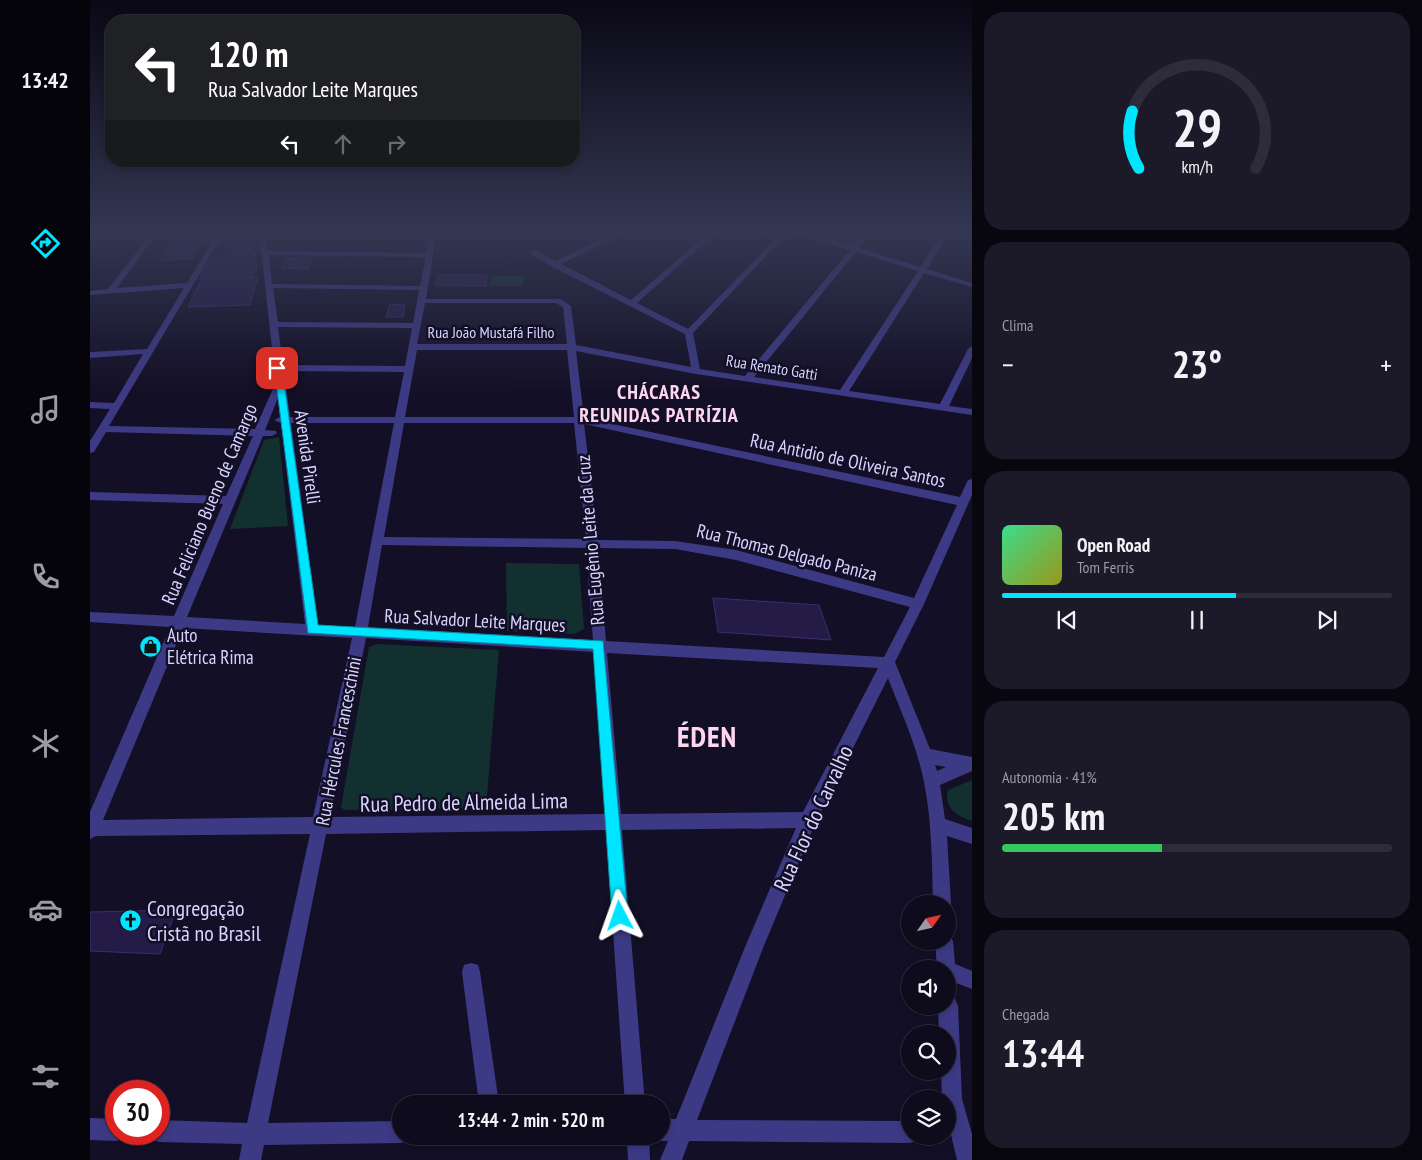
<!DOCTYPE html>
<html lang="pt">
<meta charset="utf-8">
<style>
body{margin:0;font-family:"PT Sans Narrow",sans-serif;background:#1c1929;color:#f1f3f6;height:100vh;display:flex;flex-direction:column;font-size:19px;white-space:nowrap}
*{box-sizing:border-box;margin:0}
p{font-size:16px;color:#9b9ba3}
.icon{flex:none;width:28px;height:28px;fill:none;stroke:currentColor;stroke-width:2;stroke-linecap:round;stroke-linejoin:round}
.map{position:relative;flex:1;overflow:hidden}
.drawer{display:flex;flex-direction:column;gap:12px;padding:12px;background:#08060f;width:450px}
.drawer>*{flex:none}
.guide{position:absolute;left:15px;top:15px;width:475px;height:152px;border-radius:20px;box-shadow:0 2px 8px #0003,0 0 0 1px #2e2b3b;background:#202124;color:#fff;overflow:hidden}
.needle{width:32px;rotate:56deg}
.fabs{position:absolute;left:811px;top:895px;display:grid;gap:10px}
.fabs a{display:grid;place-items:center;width:55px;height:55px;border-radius:50%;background:#0e0b1c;box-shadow:0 2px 8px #0003,0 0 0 1px #2e2b3b;font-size:25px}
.speed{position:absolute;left:15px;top:1080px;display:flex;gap:10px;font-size:25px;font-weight:700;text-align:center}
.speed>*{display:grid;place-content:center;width:65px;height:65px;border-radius:50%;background:#0e0b1c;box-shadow:0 2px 8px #0003,0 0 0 1px #2e2b3b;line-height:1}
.speed .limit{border:8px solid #d22;background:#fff;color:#111}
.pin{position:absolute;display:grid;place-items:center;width:42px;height:42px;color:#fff;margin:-21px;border-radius:10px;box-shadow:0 2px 8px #0006}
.me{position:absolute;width:55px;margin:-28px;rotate:356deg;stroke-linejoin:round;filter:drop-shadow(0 0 4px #0008)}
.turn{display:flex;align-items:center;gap:18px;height:105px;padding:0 20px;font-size:22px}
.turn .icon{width:65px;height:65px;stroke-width:2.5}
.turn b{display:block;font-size:35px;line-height:42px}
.lanes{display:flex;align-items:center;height:48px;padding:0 20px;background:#0003;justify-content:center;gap:25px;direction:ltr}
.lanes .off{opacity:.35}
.big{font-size:38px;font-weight:700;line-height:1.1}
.drawer .card{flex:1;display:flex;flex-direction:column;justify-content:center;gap:8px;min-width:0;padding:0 18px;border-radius:20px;background:#1c1929}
.drawer .dial{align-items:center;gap:0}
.dial svg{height:130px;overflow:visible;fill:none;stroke:#2e2b3b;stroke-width:7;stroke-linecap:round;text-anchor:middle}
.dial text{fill:#f1f3f6;stroke:none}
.song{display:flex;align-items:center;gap:15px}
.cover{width:60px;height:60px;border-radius:8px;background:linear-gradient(135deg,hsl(150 70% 55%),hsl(60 70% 35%))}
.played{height:5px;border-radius:2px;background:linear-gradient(90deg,#00e5ff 60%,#2e2b3b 60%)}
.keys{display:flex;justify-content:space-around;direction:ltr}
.heat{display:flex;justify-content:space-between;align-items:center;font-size:28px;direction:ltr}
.charge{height:8px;border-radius:4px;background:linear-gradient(90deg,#34c759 41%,#2e2b3b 0)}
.trip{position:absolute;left:302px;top:1095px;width:278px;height:50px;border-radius:25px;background:#0e0b1c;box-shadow:0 2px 8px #0003,0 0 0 1px #2e2b3b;font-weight:700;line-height:50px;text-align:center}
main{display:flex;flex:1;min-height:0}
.tab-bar{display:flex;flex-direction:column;width:90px;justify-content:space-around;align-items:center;background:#06040b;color:#9b9ba3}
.tab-bar .icon{width:35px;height:35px}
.tab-bar .selected{color:#00e5ff}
.tab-bar b{font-size:22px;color:#f1f3f6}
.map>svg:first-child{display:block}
.green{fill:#12302f}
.building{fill:#241b47;stroke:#3b2d73}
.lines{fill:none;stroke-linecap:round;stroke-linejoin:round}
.minor{fill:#3d3a85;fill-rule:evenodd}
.route{fill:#00e5ff;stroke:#0095a6}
.labels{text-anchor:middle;stroke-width:5;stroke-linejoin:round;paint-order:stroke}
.far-street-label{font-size:16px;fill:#d9d4ff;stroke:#130f26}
.street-label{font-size:19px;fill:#d9d4ff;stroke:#130f26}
.poi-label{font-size:19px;fill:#d9d4ff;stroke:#130f26;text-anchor:start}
.far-district-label{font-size:20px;font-weight:bold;letter-spacing:1px;fill:#ffd6f0;stroke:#130f26}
.near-street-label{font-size:22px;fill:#d9d4ff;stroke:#130f26}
.near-poi-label{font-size:22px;fill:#d9d4ff;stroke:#130f26;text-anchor:start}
.near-district-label{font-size:29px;font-weight:bold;letter-spacing:1px;fill:#ffd6f0;stroke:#130f26}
</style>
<main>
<nav class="tab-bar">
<b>13:42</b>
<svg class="icon selected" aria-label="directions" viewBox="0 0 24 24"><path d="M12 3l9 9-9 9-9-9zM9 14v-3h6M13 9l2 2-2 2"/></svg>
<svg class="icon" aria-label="music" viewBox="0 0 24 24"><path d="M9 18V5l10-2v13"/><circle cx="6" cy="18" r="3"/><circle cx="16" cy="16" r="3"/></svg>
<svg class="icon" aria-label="phone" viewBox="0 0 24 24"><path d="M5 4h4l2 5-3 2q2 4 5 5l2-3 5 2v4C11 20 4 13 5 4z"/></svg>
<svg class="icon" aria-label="climate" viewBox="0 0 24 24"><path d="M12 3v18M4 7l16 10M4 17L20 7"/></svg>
<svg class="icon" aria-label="car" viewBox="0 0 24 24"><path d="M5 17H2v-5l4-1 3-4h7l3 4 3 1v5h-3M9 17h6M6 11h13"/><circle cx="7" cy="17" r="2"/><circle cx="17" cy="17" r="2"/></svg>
<svg class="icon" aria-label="filters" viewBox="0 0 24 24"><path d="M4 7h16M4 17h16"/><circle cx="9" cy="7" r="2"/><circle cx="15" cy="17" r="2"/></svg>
</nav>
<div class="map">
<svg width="882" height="1160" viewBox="0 0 882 1160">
<rect width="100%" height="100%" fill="#130f26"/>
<g class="green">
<polygon points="401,276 434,276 433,286 400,286"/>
<polygon points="189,437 198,526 140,529 174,440"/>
<polygon points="416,563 489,564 494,629 484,634 417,631"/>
<polygon points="287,644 409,650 396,808 254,810 251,807 279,647"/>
<path d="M882 780V821C868 817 853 807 858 790Z"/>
</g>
<g class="building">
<polygon points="150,231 164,231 160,253 165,253 167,269 160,278 168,277 160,305 98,307 113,276 110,276 121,258 135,257 140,237 148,236"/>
<polygon points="118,234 103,259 71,260 87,235"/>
<polygon points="223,257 218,269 191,268 196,259"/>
<polygon points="348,275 397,275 396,286 345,285"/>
<polygon points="300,304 315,305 313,317 296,317"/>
<polygon points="623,598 729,605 741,640 628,632"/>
<polygon points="86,910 70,954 0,951 0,912"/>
</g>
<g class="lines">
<g class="minor">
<path d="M63 231H69L27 288 97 283 129 231H135L19 426 165 429 186 382 185 370 182 368 184 366 169 231H175L178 251 336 253 341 231H347L336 299H471L481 306 486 345 601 367 595 334 461 266 441 255V251H447L465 261 531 231H539L471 264 541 300 621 231H628L547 303 598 329 693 231H700L603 333 610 369 655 376 760 250 702 231H712L763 246 775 231H782L769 248 830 267 854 231H860L837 269 882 283V287L834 273 759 391 850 404 878 349 882 346V358L859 406 882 409V415L606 374 486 351 494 418 870 497 878 480 882 479V495L834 604 805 662 840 749 882 757V771L850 785 855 819 882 828V844L857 836 861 904 858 910V904H843C842 863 842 822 834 782 827 746 811 712 798 678L724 826 673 948 607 1120 820 1121V1136H829L828 1140 820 1143 599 1141 592 1160H570L578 1141H571L563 1136H571V1119H586L655 947 706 828 532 830 555 1104H535L516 830 236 834 178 1123 311 1121V1136H320L319 1140 311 1143 174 1145 171 1160H149L152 1144 69 1142 61 1139 59 1134H69V1120L157 1123 220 834 6 836 0 839V812L80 627 0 622V612L84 616 133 504 0 500V492L136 496 163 436 16 432 4 452 0 453V441L20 409 0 408V402L24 403 53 354 0 358V352L57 349 94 288 0 295V291L18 289ZM766 252 828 271 750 390 664 377ZM179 255 336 257 330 286 182 284ZM183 288 329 290 323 323 188 322ZM335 303H466L473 307 477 344H327ZM188 327 322 328 315 366 193 365ZM327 350H477L484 417H315ZM194 371 314 372 305 417H200ZM188 398 190 417 184 420 191 423 215 624 97 617 173 436H182L187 433 186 431 175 430ZM201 423H304L265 627 228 625ZM314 423H484L496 539 294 537ZM494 424 867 505 824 598 646 550 585 541 508 540ZM292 545 496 548 503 640 278 627ZM508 548 585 549 646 560 820 607 794 657 516 641ZM93 628 262 638 223 817 13 820ZM276 638 504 652 515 814 240 817ZM517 653 788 668 713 812 531 814ZM845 765 856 767 847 771Z"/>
<polygon points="858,933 860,935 863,941 865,964 882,971 882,989 858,980 858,969 847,969 845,941 858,941"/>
<polygon points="381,963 388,965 390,972 409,1104 389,1104 372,972 374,965"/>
<polygon points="858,996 865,999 868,1006 872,1099 882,1134 882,1160 867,1160 858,1122 858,1099 852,1099 851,1071 858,1071 858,1034 849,1034 848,1006 858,1006"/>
<polygon points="0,1118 26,1119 26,1134 35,1134 34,1138 26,1141 0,1140"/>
<polygon points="537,1136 559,1136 560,1160 538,1160"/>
</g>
</g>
<linearGradient id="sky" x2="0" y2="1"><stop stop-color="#0a0815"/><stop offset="0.59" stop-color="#333752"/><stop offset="1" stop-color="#333752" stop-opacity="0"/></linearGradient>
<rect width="882" height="393" fill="url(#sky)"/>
<polygon class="route" points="184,366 192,368 228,625 513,641 538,916 536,922 530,924 524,922 522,916 503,649 218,633"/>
<defs>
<symbol id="shop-disc" viewBox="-11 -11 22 22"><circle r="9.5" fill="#00e5ff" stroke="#130f26"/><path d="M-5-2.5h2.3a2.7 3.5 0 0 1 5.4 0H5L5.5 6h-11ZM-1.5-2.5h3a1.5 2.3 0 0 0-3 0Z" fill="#111"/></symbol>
<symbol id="church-disc" viewBox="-11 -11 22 22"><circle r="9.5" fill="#00e5ff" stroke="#130f26"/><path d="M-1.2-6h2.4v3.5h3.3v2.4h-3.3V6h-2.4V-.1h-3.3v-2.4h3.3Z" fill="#111"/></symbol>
</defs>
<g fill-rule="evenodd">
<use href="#shop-disc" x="48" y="634" width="25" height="25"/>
<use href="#church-disc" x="28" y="908" width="25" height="25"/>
</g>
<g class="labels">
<g class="far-street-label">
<text x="401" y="338">Rua João Mustafá Filho</text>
<text transform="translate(682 367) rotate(9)" y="6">Rua Renato Gatti</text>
</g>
<g class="street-label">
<text transform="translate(218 457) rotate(82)" y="7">Avenida Pirelli</text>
<text transform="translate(758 460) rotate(12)" y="7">Rua Antidio de Oliveira Santos</text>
<text transform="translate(119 504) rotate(-67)" y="7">Rua Feliciano Bueno de Camargo</text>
<text transform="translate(500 540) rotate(-95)" y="7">Rua Eugênio Leite da Cruz</text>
<text transform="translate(697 552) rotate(14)" y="7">Rua Thomas Delgado Paniza</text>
<text transform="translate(385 620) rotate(3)" y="7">Rua Salvador Leite Marques</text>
<text transform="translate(248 741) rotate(-79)" y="7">Rua Hércules Franceschini</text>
</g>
<g class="poi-label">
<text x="77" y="642">Auto<tspan x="77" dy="22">Elétrica Rima</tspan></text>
</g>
<g class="far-district-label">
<text x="569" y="399">CHÁCARAS<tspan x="569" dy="23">REUNIDAS PATRÍZIA</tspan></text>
</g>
<g class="near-street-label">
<text transform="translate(374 802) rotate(-1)" y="8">Rua Pedro de Almeida Lima</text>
<text transform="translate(723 818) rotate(-65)" y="8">Rua Flor do Carvalho</text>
</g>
<g class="near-poi-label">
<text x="57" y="916">Congregação<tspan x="57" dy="25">Cristã no Brasil</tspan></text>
</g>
<g class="near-district-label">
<text x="617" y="747">ÉDEN</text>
</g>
</g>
</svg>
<div class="fabs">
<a><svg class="needle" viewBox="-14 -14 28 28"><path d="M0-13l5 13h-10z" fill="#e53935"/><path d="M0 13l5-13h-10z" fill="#9b9ba3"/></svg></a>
<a><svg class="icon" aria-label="sound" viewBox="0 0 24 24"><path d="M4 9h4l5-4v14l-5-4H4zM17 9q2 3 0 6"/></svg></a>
<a><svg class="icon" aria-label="search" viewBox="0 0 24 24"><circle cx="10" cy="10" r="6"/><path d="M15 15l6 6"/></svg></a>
<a><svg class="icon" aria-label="layers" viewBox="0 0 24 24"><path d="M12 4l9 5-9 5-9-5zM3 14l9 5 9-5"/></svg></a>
</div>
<div class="speed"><div class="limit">30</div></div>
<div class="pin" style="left:187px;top:368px;background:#d93025"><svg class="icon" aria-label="arrive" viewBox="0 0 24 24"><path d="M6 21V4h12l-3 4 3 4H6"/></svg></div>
<svg class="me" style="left:530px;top:916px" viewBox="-20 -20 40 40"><path d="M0-17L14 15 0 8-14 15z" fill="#00e5ff" stroke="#fff" stroke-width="4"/></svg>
<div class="trip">13:44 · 2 min · 520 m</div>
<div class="guide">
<div class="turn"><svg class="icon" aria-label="left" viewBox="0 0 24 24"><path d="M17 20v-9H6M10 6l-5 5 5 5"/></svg><div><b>120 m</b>Rua Salvador Leite Marques</div></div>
<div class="lanes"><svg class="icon" aria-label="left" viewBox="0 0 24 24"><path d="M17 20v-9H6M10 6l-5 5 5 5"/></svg><svg class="icon off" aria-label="ahead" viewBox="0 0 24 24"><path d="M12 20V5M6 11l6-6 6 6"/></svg><svg class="icon off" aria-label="right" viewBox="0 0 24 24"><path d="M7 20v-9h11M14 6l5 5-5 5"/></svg></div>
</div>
</div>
<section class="drawer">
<div class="card dial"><svg viewBox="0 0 100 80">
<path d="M14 69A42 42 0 1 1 86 69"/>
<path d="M14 69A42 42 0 0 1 10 34" stroke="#00e5ff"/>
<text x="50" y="56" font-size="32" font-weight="700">29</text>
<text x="50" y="72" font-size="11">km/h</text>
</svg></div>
<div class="card"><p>Clima</p>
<div class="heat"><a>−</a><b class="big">23°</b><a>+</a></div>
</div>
<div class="card">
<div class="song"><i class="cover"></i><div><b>Open Road</b><p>Tom Ferris</p></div></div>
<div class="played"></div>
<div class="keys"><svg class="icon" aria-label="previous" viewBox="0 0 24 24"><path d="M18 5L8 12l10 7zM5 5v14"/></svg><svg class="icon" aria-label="pause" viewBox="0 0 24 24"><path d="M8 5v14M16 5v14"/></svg><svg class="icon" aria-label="next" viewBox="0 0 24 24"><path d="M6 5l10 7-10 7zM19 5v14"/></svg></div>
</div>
<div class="card"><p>Autonomia · 41%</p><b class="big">205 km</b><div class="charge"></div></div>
<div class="card"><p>Chegada</p><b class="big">13:44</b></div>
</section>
</main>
